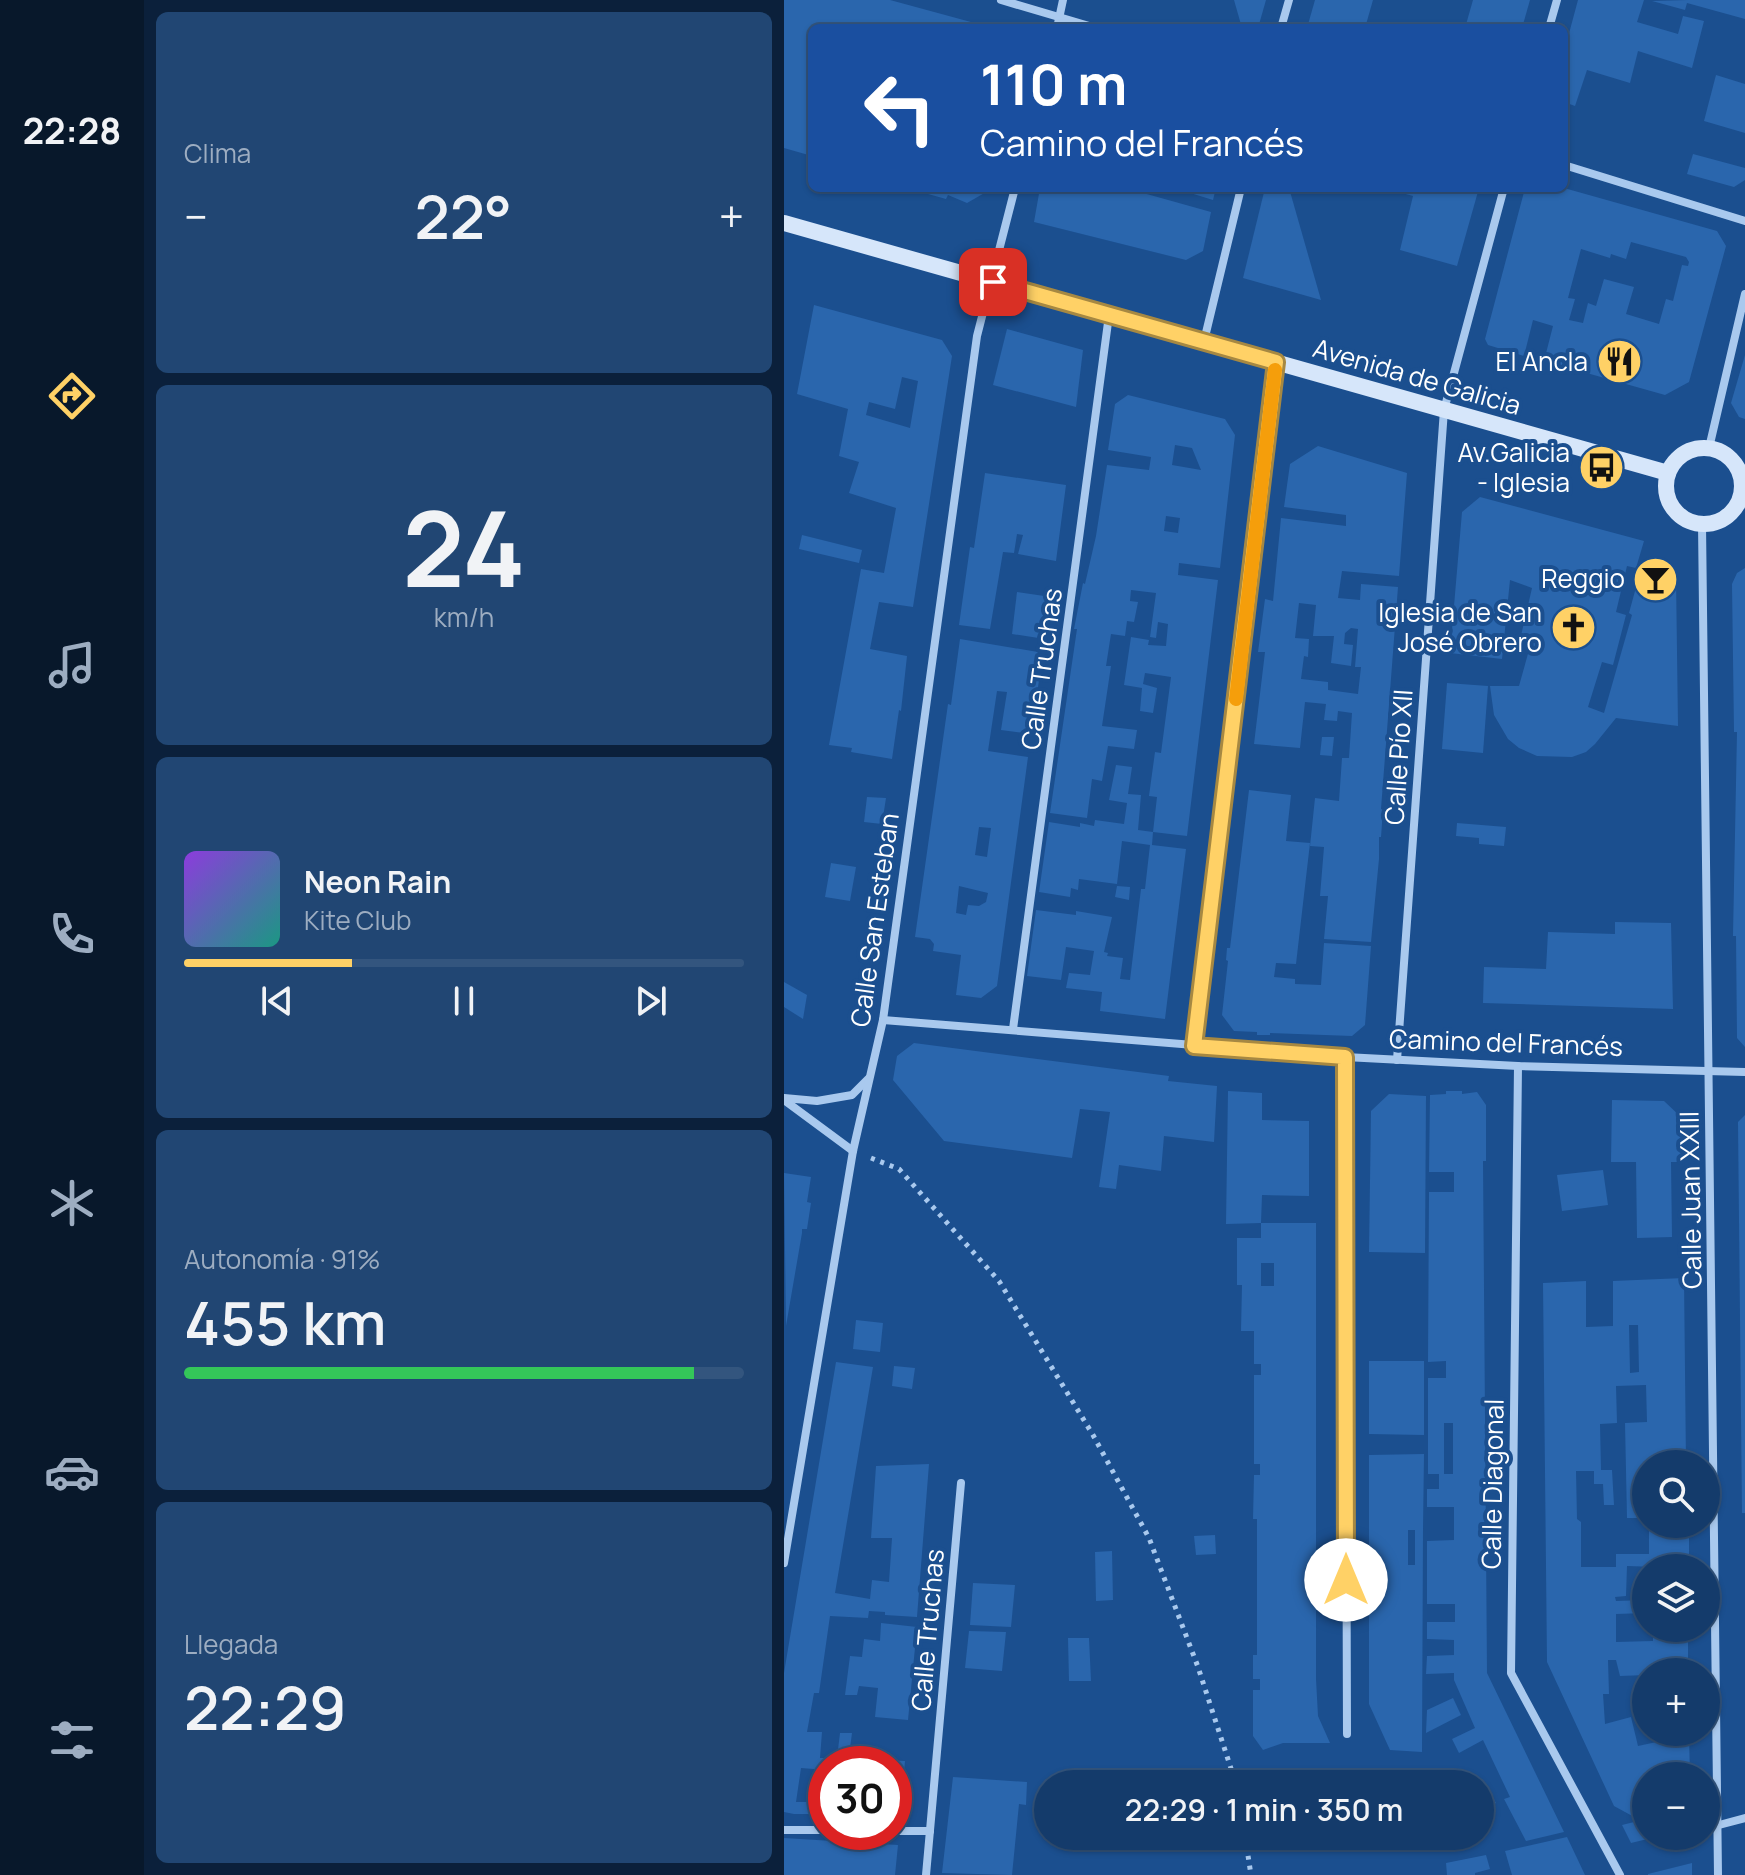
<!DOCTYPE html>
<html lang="es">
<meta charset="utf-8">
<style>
body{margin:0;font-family:Manrope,sans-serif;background:#214673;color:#f1f3f6;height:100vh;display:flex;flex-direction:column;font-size:30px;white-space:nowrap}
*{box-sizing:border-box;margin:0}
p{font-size:26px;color:#9dadc1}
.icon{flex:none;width:44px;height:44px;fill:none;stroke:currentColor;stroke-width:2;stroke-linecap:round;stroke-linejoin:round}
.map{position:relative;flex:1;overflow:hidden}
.drawer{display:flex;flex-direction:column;gap:12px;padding:12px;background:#0b203b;width:640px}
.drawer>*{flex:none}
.hud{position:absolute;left:24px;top:24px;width:760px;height:168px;border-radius:12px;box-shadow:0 2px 6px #0004,0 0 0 2px #33557e;background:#1a4fa0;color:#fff;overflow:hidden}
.tools{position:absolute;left:848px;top:1450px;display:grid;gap:16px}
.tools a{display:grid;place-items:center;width:88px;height:88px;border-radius:50%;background:#143b6b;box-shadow:0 2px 6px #0004,0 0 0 2px #33557e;font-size:40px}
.speed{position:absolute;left:24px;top:1746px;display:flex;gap:16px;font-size:40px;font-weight:700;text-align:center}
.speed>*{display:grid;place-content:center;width:104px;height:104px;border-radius:50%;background:#143b6b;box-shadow:0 2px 6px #0004,0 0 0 2px #33557e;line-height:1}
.speed .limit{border:12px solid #d22;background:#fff;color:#111}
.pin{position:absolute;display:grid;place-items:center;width:68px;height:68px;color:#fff;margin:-34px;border-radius:16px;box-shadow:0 4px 12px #0006}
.me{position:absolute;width:88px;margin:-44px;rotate:0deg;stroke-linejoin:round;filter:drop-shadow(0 0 6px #0008)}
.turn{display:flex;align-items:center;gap:28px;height:168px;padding:0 40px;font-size:36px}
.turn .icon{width:104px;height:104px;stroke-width:2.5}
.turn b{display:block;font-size:56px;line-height:68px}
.big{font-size:60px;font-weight:600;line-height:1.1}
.drawer .tile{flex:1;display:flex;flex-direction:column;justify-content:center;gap:12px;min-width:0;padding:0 28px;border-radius:12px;background:#214673}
.drawer .dial{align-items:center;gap:0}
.dial b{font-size:104px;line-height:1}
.song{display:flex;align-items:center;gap:24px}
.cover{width:96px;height:96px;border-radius:12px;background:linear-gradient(135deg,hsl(270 70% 55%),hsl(170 70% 35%))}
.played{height:8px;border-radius:4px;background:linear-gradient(90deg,#ffd166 30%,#33557e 30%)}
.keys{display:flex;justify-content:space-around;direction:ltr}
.heat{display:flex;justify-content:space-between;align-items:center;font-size:44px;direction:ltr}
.charge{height:12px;border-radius:6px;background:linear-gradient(90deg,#34c759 91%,#33557e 0)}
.trip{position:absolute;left:250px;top:1770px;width:460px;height:80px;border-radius:40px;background:#143b6b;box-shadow:0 2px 6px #0004,0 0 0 2px #33557e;font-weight:600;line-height:80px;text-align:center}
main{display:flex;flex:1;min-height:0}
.tabs{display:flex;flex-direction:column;width:144px;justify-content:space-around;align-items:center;background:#08182b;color:#9dadc1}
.tabs .icon{width:56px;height:56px}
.tabs .selected{color:#ffd166}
.tabs b{font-size:36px;color:#f1f3f6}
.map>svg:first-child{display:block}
.building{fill:#2a66ad;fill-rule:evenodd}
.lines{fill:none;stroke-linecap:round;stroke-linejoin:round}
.path{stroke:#a9c9ee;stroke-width:5;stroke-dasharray:4 6;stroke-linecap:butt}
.minor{stroke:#a9c9ee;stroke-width:8}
.secondary{stroke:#d6e6fa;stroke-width:16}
.route-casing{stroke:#a68842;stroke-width:20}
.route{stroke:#ffd166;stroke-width:14}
.slow{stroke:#f59e0b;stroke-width:14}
.labels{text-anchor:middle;stroke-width:8;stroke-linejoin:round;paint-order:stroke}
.poi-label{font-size:26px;fill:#fff;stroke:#1b4f8f;text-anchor:end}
.street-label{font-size:26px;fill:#fff;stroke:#1b4f8f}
</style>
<main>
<nav class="tabs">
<b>22:28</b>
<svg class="icon selected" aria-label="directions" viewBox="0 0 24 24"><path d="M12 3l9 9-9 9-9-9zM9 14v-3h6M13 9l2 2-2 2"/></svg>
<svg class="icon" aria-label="music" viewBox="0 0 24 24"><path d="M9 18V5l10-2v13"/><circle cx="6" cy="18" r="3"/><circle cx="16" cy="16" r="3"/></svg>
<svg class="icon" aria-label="phone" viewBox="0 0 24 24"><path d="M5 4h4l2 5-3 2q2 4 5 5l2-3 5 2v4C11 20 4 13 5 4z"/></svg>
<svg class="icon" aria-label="climate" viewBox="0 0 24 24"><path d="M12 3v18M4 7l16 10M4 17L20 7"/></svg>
<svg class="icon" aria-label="car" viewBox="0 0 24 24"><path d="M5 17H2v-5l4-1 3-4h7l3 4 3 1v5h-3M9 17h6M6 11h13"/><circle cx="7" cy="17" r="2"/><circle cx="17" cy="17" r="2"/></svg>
<svg class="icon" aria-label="filters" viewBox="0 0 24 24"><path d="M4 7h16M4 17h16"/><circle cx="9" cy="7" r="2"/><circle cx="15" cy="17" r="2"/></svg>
</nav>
<section class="drawer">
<div class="tile"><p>Clima</p>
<div class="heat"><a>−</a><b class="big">22°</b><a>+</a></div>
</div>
<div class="tile dial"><b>24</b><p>km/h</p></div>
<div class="tile">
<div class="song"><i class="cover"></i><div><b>Neon Rain</b><p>Kite Club</p></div></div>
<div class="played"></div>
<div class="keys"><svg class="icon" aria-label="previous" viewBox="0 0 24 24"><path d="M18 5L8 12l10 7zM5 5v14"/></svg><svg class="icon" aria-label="pause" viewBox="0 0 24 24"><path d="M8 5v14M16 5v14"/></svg><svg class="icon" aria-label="next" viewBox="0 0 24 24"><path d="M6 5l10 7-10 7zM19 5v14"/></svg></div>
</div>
<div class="tile"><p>Autonomía · 91%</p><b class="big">455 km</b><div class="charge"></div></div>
<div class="tile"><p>Llegada</p><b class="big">22:29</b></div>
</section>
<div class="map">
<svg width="961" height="1875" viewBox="0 0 961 1875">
<rect width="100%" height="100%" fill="#1b4f8f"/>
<g class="building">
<polygon points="0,0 106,0 209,28 28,28 28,156 0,148"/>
<polygon points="450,0 482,0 474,28 458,28"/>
<polygon points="531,0 589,0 581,28 523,28"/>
<polygon points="689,0 746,0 738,28 681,28"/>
<polygon points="794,0 860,0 853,22 894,34 899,16 920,21 908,68 854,51 846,83 803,70 791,106 780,102 780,52"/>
<polygon points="904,0 961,0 961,19 903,3 901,10 868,1"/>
<polygon points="932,75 961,84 961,133 920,121"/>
<polygon points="909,154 961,168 961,180 950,187 903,174"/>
<polygon points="205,188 204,191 183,203 164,195 162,199 126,189"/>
<polygon points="256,188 353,188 352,191 427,212 419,251 402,260 250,222"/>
<polygon points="404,188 432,188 429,200 403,192"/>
<polygon points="481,188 505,188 537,300 459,278"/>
<polygon points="619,188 695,188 673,266 616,250 629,196 618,193"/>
<path d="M748 188H780L933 231 942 246 905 382 881 395 760 361 769 326 749 320 740 356 704 345 701 339 740 192ZM847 242 902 257 905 262 904 266 898 265 889 301 882 299 875 324 842 314 850 287 820 279 812 306 804 303 799 323 785 320 791 299 784 298 797 249 826 258 827 254 842 259Z"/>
<path d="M30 305 158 340 168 356 129 607 95 602 86 649 123 656 117 711 115 710 108 759 67 752 68 748 45 745 77 569 100 573 112 508 65 493 75 462 55 456 64 409 13 394ZM118 377 134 381 126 428 82 415 85 402 111 409Z"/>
<polygon points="223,329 299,350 292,407 209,385"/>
<polygon points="961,355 961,419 955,417 947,403"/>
<path d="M344 395 441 419 451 435 436 568 395 563 394 575 434 580 403 836 369 832 373 797 365 796 371 752 377 753 387 677 361 673 359 684 373 688 369 713 356 711 358 688 340 685 347 637 365 640 364 645 382 646 384 624 374 622 372 638 366 637 372 593 347 590 346 601 354 602 350 622 343 621 341 636 327 634 322 666H327L318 726 353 730 350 749 324 746 318 781 308 779 303 818 266 813 293 629H290L299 583 301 584 312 536 323 465 365 470 367 457 324 450 331 404ZM391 445 408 448 417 470 388 465ZM382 516 396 518 394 533 380 531Z"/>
<path d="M534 446 623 473 615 576 558 571 554 598 576 600 577 584 614 587 597 809 599 810 597 837H595V859L587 942 540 939 544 896H536L540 847 526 846 531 798 555 801 558 758H565L568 713 554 711 553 721 540 720 542 704 521 702 516 748 470 744 481 652H474L481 599 489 601 497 518 562 526V515L500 507 506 464ZM515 603 532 605 529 636H550L547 663 567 666 569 645 560 644 561 633 567 628 574 629 571 667H577L574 694 544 690V682L517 679 520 656 524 657 525 639 511 638Z"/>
<polygon points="201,473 282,485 272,561 234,554 239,535 233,534 230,553 219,552 206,629 175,625 186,547 190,548"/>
<polygon points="696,497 860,541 852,568 843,566 832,612 842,615 829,665 818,662 804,707 820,713 848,615 845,613 857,569 892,577 894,726 832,718 811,744 802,752 788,757 753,756 735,748 724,739 710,715 706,686 735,686 747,643 736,640 748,588 726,580 718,659 666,653 678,512"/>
<polygon points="18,535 78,550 75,563 15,549"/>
<polygon points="961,568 961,1047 953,1038 952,936 949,936 953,732 950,732 948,584 953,573"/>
<polygon points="233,592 267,597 261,639 228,634"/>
<path d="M176 639 254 652 251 672H256L248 734 217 730 223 692 213 691 204 751 244 757 213 986 197 998 172 995 177 955 149 951 150 944 146 939 131 937 164 704 167 705ZM195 827 207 828 203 857 191 855ZM175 886 204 893 202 902 195 906 184 905 182 915 172 913Z"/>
<polygon points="663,683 704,686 699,753 658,749"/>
<polygon points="538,737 550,737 548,756 536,755"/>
<polygon points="332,765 348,767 344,794 357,795 354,830 369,832 368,845 402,849 381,1019 316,1011 318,992 282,988 285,973 306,975 310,951 282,947 277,980 243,976 252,910 292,915 292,911 328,917 320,952 324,953 323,956 339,958 336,979 346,980 357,889 361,889 366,845 338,841 333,884 295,879 294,890 287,888 286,897 255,892 265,822 296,827 296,823 310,826 311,820 340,824 343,803 325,800"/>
<polygon points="465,790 507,795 502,841 526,843 512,964 492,963 490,977 511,979 511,984 537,985 540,943 587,946 581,1025 568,1036 486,1033 486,1035 473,1035 473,1032 450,1031 438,1015 444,961 442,960 443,948 446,948"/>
<polygon points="83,797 102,798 98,824 80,822"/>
<polygon points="673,823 722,827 720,846 695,844 695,838 672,836"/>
<polygon points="47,863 72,867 66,901 41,897"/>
<polygon points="333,886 346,887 345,900 331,897"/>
<polygon points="831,922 887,923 889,1009 699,1003 700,967 762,969 764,932 831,934"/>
<polygon points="0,982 23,995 19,1019 0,1007"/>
<polygon points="130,1043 385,1076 384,1081 433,1086 430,1142 380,1136 377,1171 335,1165 332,1189 315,1187 326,1112 296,1109 288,1158 160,1141 109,1080 113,1056"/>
<polygon points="444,1091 478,1093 478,1120 525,1121 525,1196 478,1195 477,1223 442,1224"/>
<path d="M662 1091H678V1094L693 1092 702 1105V1161H699L703 1673 780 1832 742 1841 720 1799 726 1797 699 1740 675 1753 668 1739 691 1728 670 1680V1673L642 1674 643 1656 670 1655V1640L643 1639V1622H671V1604H643V1541L670 1540V1507H643V1489H655V1474H644V1378H662V1361L644 1362 645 1192H670V1172H645L646 1095 662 1094ZM660 1423H669V1474H660Z"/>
<polygon points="605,1094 642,1096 641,1253 585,1252 587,1111"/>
<polygon points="828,1100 880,1101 898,1118 898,1162 887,1162 888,1237 853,1238 852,1162 827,1162"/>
<polygon points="961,1115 961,1513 958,1513 954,1122"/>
<polygon points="819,1170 824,1205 778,1211 773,1175"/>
<polygon points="0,1173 27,1177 23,1202 27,1203 23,1229 18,1229 18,1233 2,1326"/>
<path d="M477 1223H532V1679L534 1716 546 1743H499L479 1750 469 1736V1690H476V1679H469V1655H473V1519H469L470 1475H476V1464H470V1375H477V1364H470V1331H457L458 1285H453V1238H477ZM477 1263H490V1286H477Z"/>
<path d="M900 1278 902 1464H862V1518H843L841 1423 863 1422 862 1385 832 1386 833 1423 816 1424 817 1470H828L830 1505H820L819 1484H810V1471H792L793 1519 797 1522V1567H832V1554H865V1524H905V1564L903 1568 843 1566 842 1596 831 1597 832 1601 862 1600V1613L832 1614V1642L869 1641V1628H904V1672H862V1675L836 1676 832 1660H824L825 1694H819L821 1724 847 1717 854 1746 905 1735 906 1776H862V1816L852 1818 830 1806 763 1662 759 1283 802 1281V1327L829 1326V1281ZM845 1325H854L855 1372 846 1373Z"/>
<polygon points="72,1320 99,1323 96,1352 69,1349"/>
<polygon points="585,1361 640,1361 640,1435 585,1434"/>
<polygon points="52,1362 89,1367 51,1593 86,1599 88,1580 105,1582 108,1538 87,1538 92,1466 145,1464 133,1617 101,1615 101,1612 85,1611 84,1618 46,1616 35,1693 30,1693 23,1732 38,1732 36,1758 53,1758 56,1733 68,1733 64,1764 42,1764 42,1770 17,1768 12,1802 42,1802 42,1814 10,1814 0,1812 0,1673"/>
<polygon points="110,1366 131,1368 128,1389 108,1386"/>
<path d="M640 1454 639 1530 638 1752 606 1750 585 1704V1455ZM624 1530H631V1565H624Z"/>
<polygon points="431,1535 432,1554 412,1555 410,1536"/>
<polygon points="328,1551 329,1600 312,1601 311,1552"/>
<polygon points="189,1583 231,1585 227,1627 186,1625"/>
<polygon points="97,1623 133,1627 124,1720 91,1717 94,1688 75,1686 73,1695 61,1695 66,1656 78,1657 80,1639 96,1641"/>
<polygon points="185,1631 222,1632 218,1671 181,1668"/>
<polygon points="284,1638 305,1638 307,1681 285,1681"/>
<polygon points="669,1698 677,1715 642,1733 643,1710"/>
<polygon points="98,1760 121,1761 116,1816 110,1816 110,1764 98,1764"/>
<polygon points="300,1769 312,1769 311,1784 299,1784"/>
<polygon points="169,1777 243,1782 242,1805 235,1804 228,1875 158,1873"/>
<polygon points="706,1792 712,1803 696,1810 696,1796"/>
<polygon points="862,1819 862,1836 872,1837 847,1843 838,1825"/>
<polygon points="783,1837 801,1875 728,1875 721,1851"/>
<polygon points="0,1838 114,1845 111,1875 0,1875"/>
<polygon points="702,1855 706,1869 691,1873 691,1875 663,1875 662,1863"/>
<polygon points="908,1863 908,1875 864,1875 864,1874"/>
</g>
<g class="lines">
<g class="path">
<polyline points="87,1158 115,1169 215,1281 309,1435 365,1538 414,1667 452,1784"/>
<polyline points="461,1836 467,1875"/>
</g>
<g class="minor">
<polyline points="217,0 312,28"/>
<polyline points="273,28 279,0"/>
<polyline points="497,28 505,0"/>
<polyline points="765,28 773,0"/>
<polyline points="780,165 961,221"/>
<polyline points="420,341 457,188"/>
<polyline points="925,448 961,294"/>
<polyline points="918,524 934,1875"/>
<polyline points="99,1020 561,1057 734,1066 961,1072"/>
<polyline points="229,1029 325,315"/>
<polyline points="410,1046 492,362"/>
<polyline points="561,1057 563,1734"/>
<polyline points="613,1060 660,410 720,188"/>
<polyline points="734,1066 727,1673 836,1875"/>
<polyline points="0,1098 33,1101 68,1095 84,1079"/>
<polyline points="0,1100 69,1151"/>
<polyline points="0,1563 69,1151 99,1020 193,336 231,188"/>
<polyline points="935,1825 961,1818"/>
<polyline points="0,1830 42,1830"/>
<polyline points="110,1831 146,1831"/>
<polyline points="142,1875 177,1483"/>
</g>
<g class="secondary">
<polyline points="0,223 884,473"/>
<circle cx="920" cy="486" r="38"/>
</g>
</g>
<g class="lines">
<defs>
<polyline id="route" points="209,282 492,362 410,1046 561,1057 562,1580"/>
</defs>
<use href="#route" class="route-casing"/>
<use href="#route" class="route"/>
<polyline class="slow" points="452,699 491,370"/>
</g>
<defs>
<symbol id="restaurant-disc" viewBox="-11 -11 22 22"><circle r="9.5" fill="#ffd166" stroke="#1b4f8f"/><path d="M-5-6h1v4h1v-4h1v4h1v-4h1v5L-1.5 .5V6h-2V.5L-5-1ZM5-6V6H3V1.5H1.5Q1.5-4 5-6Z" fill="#111"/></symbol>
<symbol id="bus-disc" viewBox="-11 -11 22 22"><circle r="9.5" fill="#ffd166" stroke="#1b4f8f"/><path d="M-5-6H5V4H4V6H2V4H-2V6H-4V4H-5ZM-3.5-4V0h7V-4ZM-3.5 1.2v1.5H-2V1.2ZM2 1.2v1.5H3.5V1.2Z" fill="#111"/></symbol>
<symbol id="bar-disc" viewBox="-11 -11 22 22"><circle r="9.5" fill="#ffd166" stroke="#1b4f8f"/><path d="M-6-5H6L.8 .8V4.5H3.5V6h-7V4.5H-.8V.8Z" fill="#111"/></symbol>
<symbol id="church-disc" viewBox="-11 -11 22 22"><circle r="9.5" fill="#ffd166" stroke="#1b4f8f"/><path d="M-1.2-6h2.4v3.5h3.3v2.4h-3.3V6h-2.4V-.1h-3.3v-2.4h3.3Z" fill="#111"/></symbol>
</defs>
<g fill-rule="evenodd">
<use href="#restaurant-disc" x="810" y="336" width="51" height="51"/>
<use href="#bus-disc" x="792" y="442" width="51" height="51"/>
<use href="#bar-disc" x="846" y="554" width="51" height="51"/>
<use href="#church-disc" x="764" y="602" width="51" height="51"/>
</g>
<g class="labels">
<g class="poi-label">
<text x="804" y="371">El Ancla</text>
<text x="786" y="462">Av.Galicia<tspan x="786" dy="30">- Iglesia</tspan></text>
<text x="841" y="588">Reggio</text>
<text x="758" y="622">Iglesia de San<tspan x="758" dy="30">José Obrero</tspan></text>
</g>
<g class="street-label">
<text transform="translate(633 377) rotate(16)" y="9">Avenida de Galicia</text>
<text transform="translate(258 669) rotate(-82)" y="9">Calle Truchas</text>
<text transform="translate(615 757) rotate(-86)" y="9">Calle Pío XII</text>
<text transform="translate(91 920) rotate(-82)" y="9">Calle San Esteban</text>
<text transform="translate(722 1043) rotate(2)" y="9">Camino del Francés</text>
<text transform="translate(907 1200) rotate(-91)" y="9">Calle Juan XXIII</text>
<text transform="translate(709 1484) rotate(-89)" y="9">Calle Diagonal</text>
<text transform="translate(144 1630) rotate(-85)" y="9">Calle Truchas</text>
</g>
</g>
</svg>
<div class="tools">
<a><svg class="icon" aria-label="search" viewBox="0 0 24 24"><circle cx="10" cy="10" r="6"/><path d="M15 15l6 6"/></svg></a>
<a><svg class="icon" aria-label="layers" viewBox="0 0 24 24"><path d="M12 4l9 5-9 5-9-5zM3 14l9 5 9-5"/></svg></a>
<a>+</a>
<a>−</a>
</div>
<div class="speed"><div class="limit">30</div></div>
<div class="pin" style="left:209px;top:282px;background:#d93025"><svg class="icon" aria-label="arrive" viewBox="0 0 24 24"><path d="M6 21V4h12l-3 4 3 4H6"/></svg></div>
<svg class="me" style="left:562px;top:1580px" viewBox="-20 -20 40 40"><circle r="19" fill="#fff"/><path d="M0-13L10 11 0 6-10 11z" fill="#ffd166"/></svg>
<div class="trip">22:29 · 1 min · 350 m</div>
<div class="hud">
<div class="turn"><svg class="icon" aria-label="left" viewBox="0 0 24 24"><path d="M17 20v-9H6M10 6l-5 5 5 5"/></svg><div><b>110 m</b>Camino del Francés</div></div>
</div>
</div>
</main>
